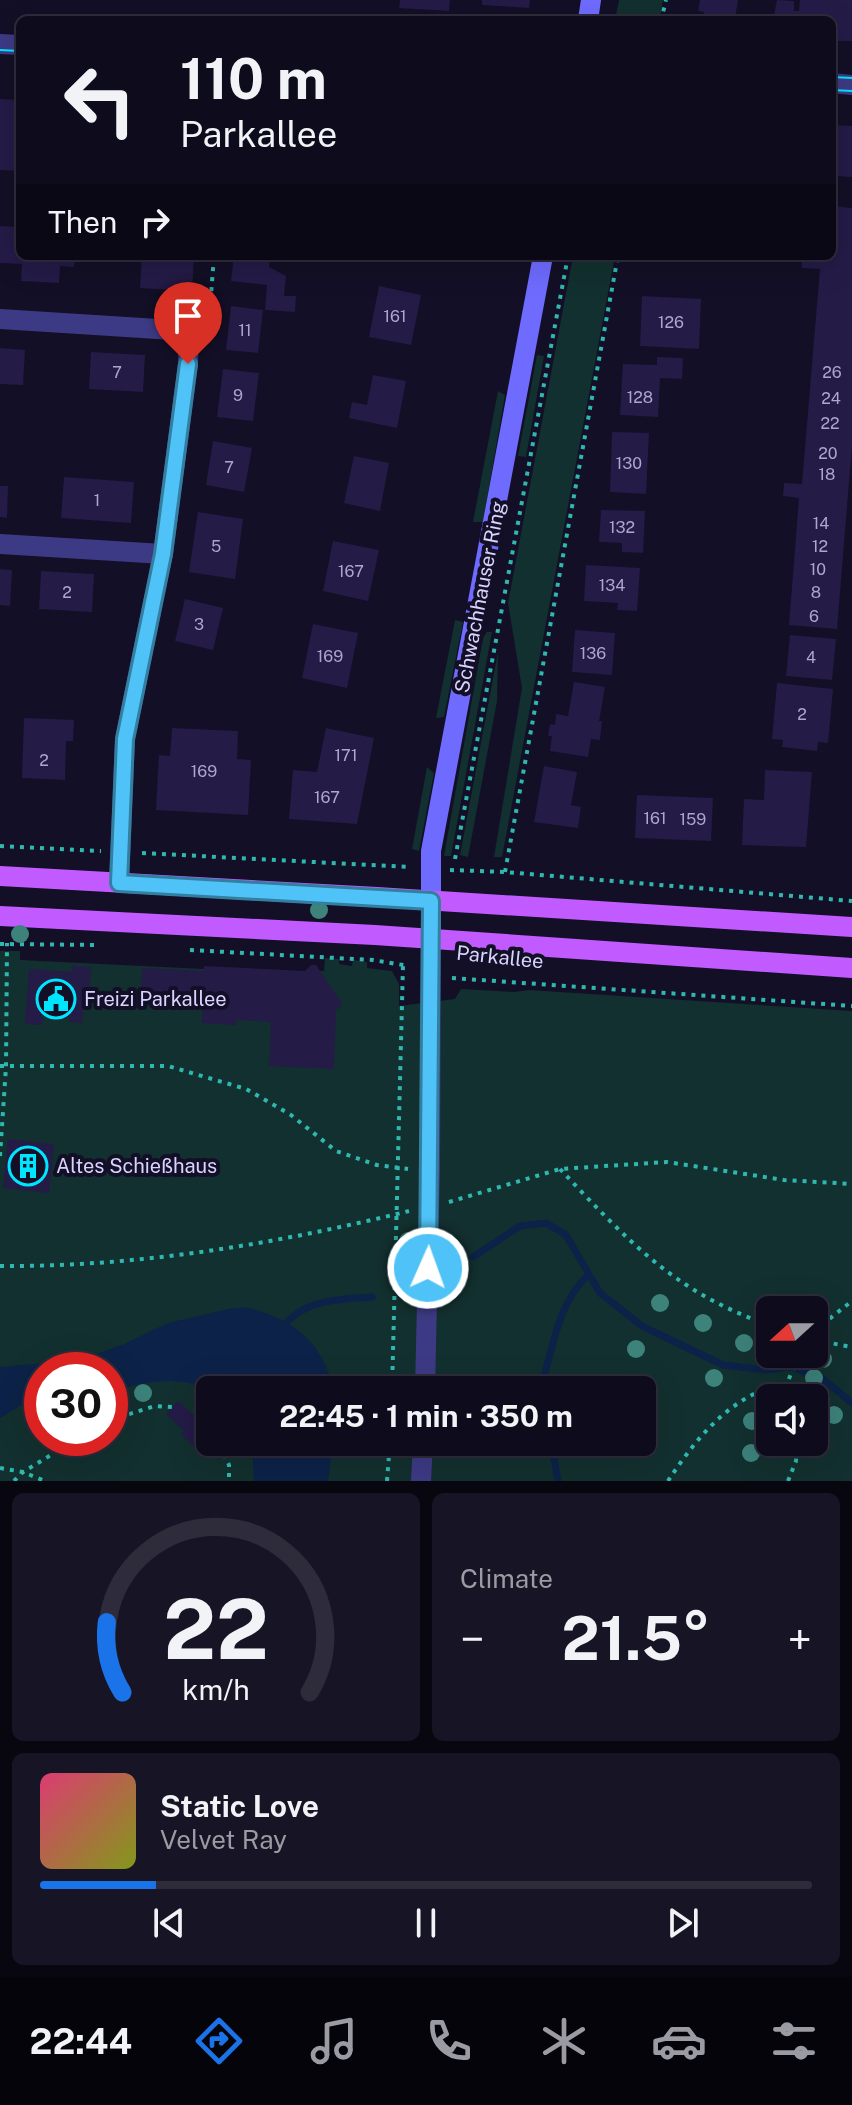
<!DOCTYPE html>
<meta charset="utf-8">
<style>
body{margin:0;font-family:"Public Sans",sans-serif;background:#171425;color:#f1f3f6;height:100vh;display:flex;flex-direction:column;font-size:30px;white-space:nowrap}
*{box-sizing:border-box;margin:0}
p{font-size:26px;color:#9b9ba3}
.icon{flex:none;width:44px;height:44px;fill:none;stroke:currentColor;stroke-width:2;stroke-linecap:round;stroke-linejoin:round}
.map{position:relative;height:1481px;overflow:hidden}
.panel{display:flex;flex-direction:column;gap:12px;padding:12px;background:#08060f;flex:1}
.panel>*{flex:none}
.guide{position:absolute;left:16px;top:16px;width:820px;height:244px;border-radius:12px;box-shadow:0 8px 32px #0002,0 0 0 2px #2e2b3b;background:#0e0b1c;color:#f1f3f6;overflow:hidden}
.needle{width:52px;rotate:249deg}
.tools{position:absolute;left:756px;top:1296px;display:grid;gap:16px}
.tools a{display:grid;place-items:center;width:72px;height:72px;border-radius:12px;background:#0e0b1c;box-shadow:0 8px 32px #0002,0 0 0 2px #2e2b3b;font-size:40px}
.speed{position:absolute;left:24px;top:1352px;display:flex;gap:16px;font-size:40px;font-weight:700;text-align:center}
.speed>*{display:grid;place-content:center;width:104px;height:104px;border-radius:50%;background:#0e0b1c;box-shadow:0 8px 32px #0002,0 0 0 2px #2e2b3b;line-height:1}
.speed .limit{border:12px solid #d22;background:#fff;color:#111}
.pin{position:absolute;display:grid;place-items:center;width:68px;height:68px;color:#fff;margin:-82px -34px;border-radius:50% 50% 50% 0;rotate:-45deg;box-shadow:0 0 8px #0007}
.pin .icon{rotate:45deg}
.me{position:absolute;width:88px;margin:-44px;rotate:2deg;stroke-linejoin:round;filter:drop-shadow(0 0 6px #0008)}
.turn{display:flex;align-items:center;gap:28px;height:168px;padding:0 32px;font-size:36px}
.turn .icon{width:104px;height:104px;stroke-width:2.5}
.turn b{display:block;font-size:56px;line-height:68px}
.then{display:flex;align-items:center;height:76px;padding:0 32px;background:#0003;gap:16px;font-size:30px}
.big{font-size:60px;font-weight:700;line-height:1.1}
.panel .card{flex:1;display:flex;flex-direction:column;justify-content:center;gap:12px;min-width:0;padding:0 28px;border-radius:12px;background:#171425}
.panel .dial{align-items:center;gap:0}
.dial svg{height:208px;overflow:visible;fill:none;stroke:#2e2b3b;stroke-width:7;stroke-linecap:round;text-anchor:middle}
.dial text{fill:#f1f3f6;stroke:none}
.song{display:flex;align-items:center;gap:24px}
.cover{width:96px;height:96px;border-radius:12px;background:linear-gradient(135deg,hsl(340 70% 55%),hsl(70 70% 35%))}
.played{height:8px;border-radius:4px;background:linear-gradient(90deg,#1a73e8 15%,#2e2b3b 15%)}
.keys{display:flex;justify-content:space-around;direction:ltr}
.heat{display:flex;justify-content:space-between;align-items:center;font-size:44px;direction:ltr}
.panel .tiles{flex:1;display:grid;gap:12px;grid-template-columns:1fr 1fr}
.card:last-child{grid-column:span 2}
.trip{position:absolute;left:196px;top:1376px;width:460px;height:80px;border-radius:12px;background:#0e0b1c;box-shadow:0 8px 32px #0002,0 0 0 2px #2e2b3b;font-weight:700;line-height:80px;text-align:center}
.menu{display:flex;height:128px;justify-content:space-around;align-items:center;background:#06040b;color:#9b9ba3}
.menu .icon{width:56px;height:56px}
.menu .current{color:#1a73e8}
.menu b{font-size:36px;color:#f1f3f6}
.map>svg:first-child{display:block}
.green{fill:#12302f;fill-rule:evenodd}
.water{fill:#0c2248}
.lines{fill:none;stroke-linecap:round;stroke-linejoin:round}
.stream{stroke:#0c2248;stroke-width:7}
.building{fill:#241b47}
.path{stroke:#2fb8b0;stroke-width:4;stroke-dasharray:4 6;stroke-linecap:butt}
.minor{stroke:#3d3a85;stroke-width:20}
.secondary{stroke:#6f6bff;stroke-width:20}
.primary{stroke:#c25bff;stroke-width:20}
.tram{stroke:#00e5ff;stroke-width:2}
.tree{fill:#3d827b}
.route-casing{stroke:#337fa1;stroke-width:20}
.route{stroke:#4fc3f7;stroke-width:14}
.labels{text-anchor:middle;stroke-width:8;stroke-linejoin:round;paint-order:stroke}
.number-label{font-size:16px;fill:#aca6d1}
.street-label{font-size:20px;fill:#d9d4ff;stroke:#130f26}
.poi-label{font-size:20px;fill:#d9d4ff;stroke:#130f26;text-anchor:start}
</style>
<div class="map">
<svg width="852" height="1481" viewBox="0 0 852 1481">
<rect width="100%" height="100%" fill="#130f26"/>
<g class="green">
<polygon points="619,0 663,0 660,17 654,20 615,20"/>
<polygon points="573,256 615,256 502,857 494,857 522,688 508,603"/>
<polygon points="537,355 544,356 526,457 518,456"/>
<polygon points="498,391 505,395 483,522 473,522"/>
<polygon points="455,620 463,622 444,717 436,718"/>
<polygon points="487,632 492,632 451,856 444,856 483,638"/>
<polygon points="498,652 497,701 468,857 460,855"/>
<polygon points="427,767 434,773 419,851 412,849"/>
<path d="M0 951H20V960L309 974 310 970 324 971 325 958 339 959V964L352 966 353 960 367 962V968L392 971 399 984V1006L455 999 461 989 514 992 529 990 852 1011V1481H0ZM770 1310H814V1354H770ZM42 1370H110V1438H42ZM210 1390H642V1442H210ZM770 1398H814V1442H770Z"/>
</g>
<g class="water">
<path d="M246 1307C296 1321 319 1339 335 1390H210C178 1375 143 1382 110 1392V1370H42V1401L23 1404 0 1418V1367L79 1360 122 1345 168 1323 228 1309Z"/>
<polygon points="252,1442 333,1442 328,1481 254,1481"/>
</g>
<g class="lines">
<g class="stream">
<polyline points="473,1257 520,1226 546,1223 566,1235 600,1293 642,1326 723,1365 767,1370 791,1367 822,1378 852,1403"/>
<path d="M281 1330C300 1299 340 1299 372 1297"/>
<path d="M544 1390 543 1381C553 1345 559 1302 588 1275"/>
<polyline points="551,1442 558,1481"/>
</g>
</g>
<g class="building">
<polygon points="400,0 450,0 449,11 399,8"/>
<polygon points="482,0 530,0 529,8 482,5"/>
<polygon points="700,0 738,0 735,18 703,20 704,12 698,11"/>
<polygon points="777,0 794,1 794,11 799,11 800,0 852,0 852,41 832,41 832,20 773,20"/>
<polygon points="0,99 20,100 20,171 0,170"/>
<polygon points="832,125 852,126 852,177 837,176 837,173 832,173"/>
<polygon points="832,206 852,208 852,446 837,629 789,625 799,498 783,496 784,483 802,484 820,269 802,268 802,256 832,256"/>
<polygon points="0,226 20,227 20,256 75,256 74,267 60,266 59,283 21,281 22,264 0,263"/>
<polygon points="142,256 194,256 192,291 140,288"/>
<polygon points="234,256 270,256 269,267 286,276 284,296 296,296 295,312 265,310 267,285 231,281"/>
<polygon points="685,256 734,256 734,261 685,258"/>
<polygon points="379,286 421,295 411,345 369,337"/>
<polygon points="642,296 701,299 699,349 640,346"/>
<polygon points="231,306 263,310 258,353 226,350"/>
<polygon points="0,348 25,350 23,385 0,384"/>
<polygon points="91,352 145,355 143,392 89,389"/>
<polygon points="657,357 683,358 682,379 660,378 658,417 620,415 623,364 657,365"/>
<polygon points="223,369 259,373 253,421 217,417"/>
<polygon points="373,375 406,381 397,428 349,418 352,402 367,405"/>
<polygon points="612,432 649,433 646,494 610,492"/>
<polygon points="213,441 252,448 244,492 206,485"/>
<polygon points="354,456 389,463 380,511 344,503"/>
<polygon points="64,477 134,482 131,523 61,518"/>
<polygon points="0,486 8,486 7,518 0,517"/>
<polygon points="601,510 645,511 643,553 622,552 622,543 599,542"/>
<polygon points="198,512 243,519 235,579 189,572"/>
<polygon points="333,541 379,550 368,601 323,591"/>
<polygon points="586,565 640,568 637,611 617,610 618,603 584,601"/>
<polygon points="0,569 12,570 10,606 0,605"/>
<polygon points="41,571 94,574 92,612 39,609"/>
<polygon points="185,599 223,608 213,650 175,641"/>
<polygon points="313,624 358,633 347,688 302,678"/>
<polygon points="575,630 615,633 612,675 572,672"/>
<polygon points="790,635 836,639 832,680 786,676"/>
<polygon points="574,682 605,687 599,721 602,721 600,740 591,739 588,757 550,751 552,736 548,736 550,724 555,725 556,714 568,716"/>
<polygon points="777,683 833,689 828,743 818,742 817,751 782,747 783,740 772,739"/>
<polygon points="24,718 74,720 73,741 66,741 65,780 22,778"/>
<polygon points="172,728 238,731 237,759 251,760 248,815 156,810 159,755 170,756"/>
<polygon points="326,728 374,738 357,824 289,819 293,770 317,772"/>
<polygon points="544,766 577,772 571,805 581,807 578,828 534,822"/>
<polygon points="765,770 812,772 806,847 742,845 744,799 764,800"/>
<polygon points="637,795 713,798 711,841 635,838"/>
<polygon points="311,965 316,965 341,1002 341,1006 336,1010 334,1069 269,1066 271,1022 236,1020 236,1025 202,1023 203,997 141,994 142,968 204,971 204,966 305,971"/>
<polygon points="72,966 91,967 88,1010 83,1010 82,1023 69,1022 69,1018 60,1017 62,999 43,998 42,1025 25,1024 29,969 72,972"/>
<polygon points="8,1139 54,1144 49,1193 3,1188"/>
<polygon points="178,1401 195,1416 199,1412 210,1422 210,1442 223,1442 229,1448 219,1460 200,1443 196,1448 181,1435 184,1431 166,1414"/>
</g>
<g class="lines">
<g class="path">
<polyline points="659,20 662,17 666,0"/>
<polyline points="209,321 214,256"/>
<polyline points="0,846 101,851"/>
<polyline points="142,853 409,867"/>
<polyline points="455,859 568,256"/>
<polyline points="450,870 505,872 852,901"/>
<polyline points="505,872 618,256"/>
<polyline points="0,944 98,945"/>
<polyline points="190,950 373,960 409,966"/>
<polyline points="452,978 852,1006"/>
<polyline points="0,1066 168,1066 246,1089 291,1115 336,1151 377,1165 408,1169"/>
<polyline points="0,1156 6,1067 7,943"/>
<path d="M560 1169C596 1207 638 1253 682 1282 709 1301 739 1314 770 1326"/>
<polyline points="449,1202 560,1169 667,1162 784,1180 852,1184"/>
<path d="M0 1266C137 1267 276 1244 409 1211"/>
<polyline points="814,1331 852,1301"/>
<polyline points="814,1340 852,1347"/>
<polyline points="392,1390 403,965"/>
<polyline points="789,1398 786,1386 799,1354"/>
<polyline points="110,1420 155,1406 172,1407"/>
<polyline points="224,1454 229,1465 229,1481"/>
<polyline points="0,1468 23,1472 45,1481"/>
<polyline points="14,1481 23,1472 79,1438"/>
<polyline points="387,1481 390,1442"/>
<path d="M668 1481C689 1449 715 1415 750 1396 760 1390 775 1389 786 1386"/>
<polyline points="788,1481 796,1461 797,1442"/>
</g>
<g class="minor">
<polyline points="0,44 20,45"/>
<polyline points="832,83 852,85"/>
<polyline points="0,319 189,331 188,364 163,554 125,739 119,883"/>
<polyline points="0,544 163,554"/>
<polyline points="425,1390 430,1169 431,940"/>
<polyline points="421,1481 423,1442"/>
</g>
<g class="secondary">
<polyline points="588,20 591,0"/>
<polyline points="431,940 431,851 543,256"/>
</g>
<g class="primary">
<polyline points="0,876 377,897 852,927"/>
<polyline points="0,916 375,935 852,968"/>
</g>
<g class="tram">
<polyline points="0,50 20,51"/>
<polyline points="832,77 852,78"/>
<polyline points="832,90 852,91"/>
</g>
</g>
<g class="tree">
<circle cx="319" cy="910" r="9"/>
<circle cx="20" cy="934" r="9"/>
<circle cx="408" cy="1241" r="9"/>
<circle cx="660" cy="1303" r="9"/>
<circle cx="703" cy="1323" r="9"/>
<circle cx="744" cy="1343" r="9"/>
<circle cx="636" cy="1349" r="9"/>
<circle cx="823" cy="1359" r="9"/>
<circle cx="714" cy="1378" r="9"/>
<circle cx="814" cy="1378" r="9"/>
<circle cx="143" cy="1393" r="9"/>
<circle cx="834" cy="1415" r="9"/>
<circle cx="752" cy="1421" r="9"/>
<circle cx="751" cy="1453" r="9"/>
</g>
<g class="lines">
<defs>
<polyline id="route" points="188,364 163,554 125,739 119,883 431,901 428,1268"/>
</defs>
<use href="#route" class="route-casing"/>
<use href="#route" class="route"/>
</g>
<defs>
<symbol id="civic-ring" viewBox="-11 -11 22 22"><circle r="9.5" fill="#130f26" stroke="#00e5ff" stroke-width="1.5"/><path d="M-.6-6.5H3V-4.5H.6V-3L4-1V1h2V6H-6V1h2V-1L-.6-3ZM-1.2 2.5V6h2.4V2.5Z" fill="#00e5ff"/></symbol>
<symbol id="building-ring" viewBox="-11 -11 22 22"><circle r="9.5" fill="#130f26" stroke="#00e5ff" stroke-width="1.5"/><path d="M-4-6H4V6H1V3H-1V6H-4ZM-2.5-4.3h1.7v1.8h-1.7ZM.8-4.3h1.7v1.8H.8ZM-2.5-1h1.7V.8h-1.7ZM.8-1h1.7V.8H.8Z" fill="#00e5ff"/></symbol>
</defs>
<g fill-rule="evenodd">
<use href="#civic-ring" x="34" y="977" width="44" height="44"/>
<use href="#building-ring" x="6" y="1144" width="44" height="44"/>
</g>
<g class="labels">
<g class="number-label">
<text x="395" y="322">161</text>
<text x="671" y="328">126</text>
<text x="245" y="336">11</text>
<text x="117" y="378">7</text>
<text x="832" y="378">26</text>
<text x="238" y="401">9</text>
<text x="640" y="403">128</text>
<text x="831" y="404">24</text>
<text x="830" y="429">22</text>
<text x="828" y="459">20</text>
<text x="629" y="469">130</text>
<text x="229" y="473">7</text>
<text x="827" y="480">18</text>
<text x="97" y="506">1</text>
<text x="821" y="529">14</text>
<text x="622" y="533">132</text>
<text x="216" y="552">5</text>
<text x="820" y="552">12</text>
<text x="818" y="575">10</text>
<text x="351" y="577">167</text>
<text x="612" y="591">134</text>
<text x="67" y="598">2</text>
<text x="816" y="598">8</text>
<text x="814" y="622">6</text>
<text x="199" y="630">3</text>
<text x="593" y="659">136</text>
<text x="330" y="662">169</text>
<text x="811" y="663">4</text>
<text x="802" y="720">2</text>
<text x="346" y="761">171</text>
<text x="44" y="766">2</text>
<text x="204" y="777">169</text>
<text x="327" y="803">167</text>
<text x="655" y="824">161</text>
<text x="693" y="825">159</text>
</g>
<g class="street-label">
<text transform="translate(480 597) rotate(-79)" y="7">Schwachhauser Ring</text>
<text transform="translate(500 957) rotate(6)" y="7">Parkallee</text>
</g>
<g class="poi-label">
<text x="84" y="1006">Freizi Parkallee</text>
<text x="56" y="1173">Altes Schießhaus</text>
</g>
</g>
</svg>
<div class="tools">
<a><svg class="needle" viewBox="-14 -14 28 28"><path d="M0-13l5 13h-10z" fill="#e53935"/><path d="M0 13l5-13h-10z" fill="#9b9ba3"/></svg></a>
<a><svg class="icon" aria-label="sound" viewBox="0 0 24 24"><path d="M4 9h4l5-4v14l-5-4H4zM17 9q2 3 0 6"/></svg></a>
</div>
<div class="speed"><div class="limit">30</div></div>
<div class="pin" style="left:188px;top:364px;background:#d93025"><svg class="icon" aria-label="arrive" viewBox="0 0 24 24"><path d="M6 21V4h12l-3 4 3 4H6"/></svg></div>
<svg class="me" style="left:428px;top:1268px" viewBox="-20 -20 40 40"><circle r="17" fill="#4fc3f7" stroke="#fff" stroke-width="3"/><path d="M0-11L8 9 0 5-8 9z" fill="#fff"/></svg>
<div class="trip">22:45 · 1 min · 350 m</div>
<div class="guide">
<div class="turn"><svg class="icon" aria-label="left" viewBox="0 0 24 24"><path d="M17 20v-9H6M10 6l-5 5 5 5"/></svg><div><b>110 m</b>Parkallee</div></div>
<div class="then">Then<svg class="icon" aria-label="right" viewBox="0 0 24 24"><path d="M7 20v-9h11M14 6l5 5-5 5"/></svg></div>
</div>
</div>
<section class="panel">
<div class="tiles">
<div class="card dial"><svg viewBox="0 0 100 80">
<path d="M14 69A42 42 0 1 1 86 69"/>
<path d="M14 69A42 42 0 0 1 8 42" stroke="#1a73e8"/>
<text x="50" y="56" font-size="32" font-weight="700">22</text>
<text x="50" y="72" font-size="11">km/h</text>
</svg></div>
<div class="card"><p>Climate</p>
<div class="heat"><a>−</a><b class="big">21.5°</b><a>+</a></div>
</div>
<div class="card">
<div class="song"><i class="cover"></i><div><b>Static Love</b><p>Velvet Ray</p></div></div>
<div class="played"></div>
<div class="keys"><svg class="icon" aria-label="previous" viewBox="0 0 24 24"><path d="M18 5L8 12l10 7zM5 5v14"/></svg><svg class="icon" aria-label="pause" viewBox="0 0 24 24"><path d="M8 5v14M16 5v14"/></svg><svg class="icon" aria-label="next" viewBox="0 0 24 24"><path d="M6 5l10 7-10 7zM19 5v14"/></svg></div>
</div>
</div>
</section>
<nav class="menu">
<b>22:44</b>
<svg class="icon current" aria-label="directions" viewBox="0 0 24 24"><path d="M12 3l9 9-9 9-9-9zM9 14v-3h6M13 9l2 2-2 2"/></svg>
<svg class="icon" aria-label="music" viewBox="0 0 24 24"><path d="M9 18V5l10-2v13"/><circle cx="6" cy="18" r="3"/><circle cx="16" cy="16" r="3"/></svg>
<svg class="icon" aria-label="phone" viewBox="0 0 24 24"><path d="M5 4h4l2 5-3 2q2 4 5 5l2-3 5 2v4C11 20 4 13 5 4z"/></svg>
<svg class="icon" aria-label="climate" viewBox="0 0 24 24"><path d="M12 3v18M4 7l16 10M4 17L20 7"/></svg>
<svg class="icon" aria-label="car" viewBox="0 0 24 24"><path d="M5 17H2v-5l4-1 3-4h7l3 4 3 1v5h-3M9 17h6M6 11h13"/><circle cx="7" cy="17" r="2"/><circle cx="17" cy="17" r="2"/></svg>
<svg class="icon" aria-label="filters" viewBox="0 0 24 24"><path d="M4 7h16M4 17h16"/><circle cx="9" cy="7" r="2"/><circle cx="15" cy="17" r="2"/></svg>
</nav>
